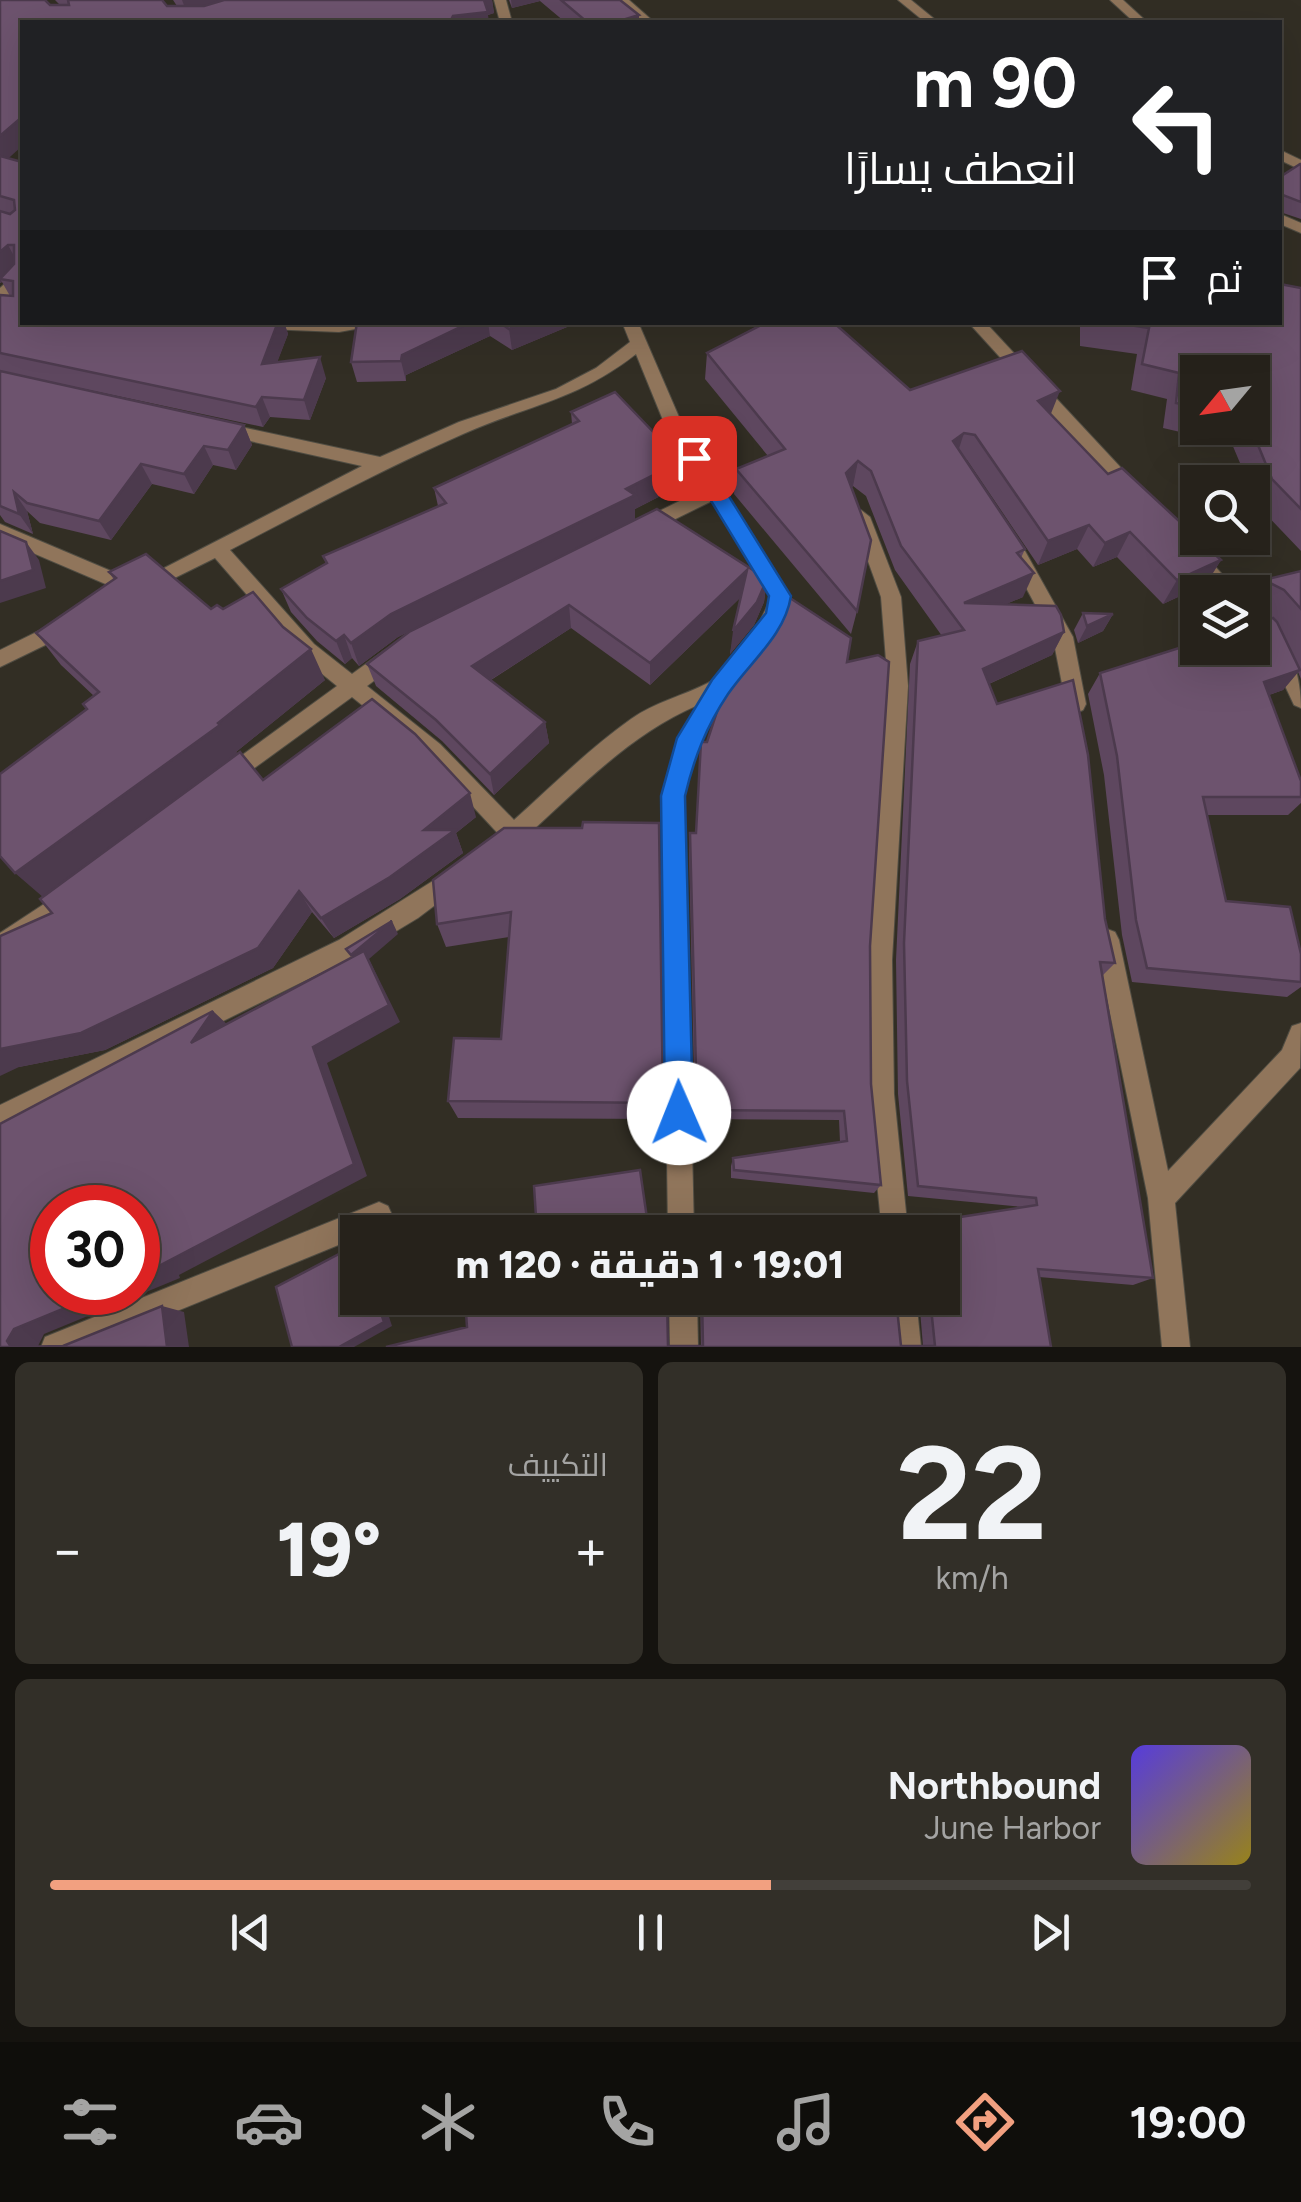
<!DOCTYPE html>
<html lang="ar">
<meta charset="utf-8">
<style>
body{margin:0;font-family:Figtree,Cairo,sans-serif;background:#322f28;color:#f1f3f6;direction:rtl;height:100vh;display:flex;flex-direction:column;font-size:38px;white-space:nowrap}
*{box-sizing:border-box;margin:0}
p{font-size:32px;color:#a4a4a3}
.icon{flex:none;width:55px;height:55px;fill:none;stroke:currentColor;stroke-width:2;stroke-linecap:round;stroke-linejoin:round}
.map{position:relative;height:1347px;overflow:hidden;direction:ltr}
.sheet{display:flex;flex-direction:column;gap:15px;padding:15px;background:#15130f;flex:1}
.sheet>*{flex:none}
.top-card{position:absolute;left:20px;top:20px;width:1262px;height:305px;border-radius:0px;box-shadow:0 10px 40px #0002,0 0 0 2px #423f3a;direction:rtl;background:#202124;color:#fff;overflow:hidden}
.needle{width:65px;rotate:241deg}
.buttons{position:absolute;left:1180px;top:355px;display:grid;gap:20px}
.buttons a{display:grid;place-items:center;width:90px;height:90px;border-radius:0px;background:#26221b;box-shadow:0 10px 40px #0002,0 0 0 2px #423f3a;font-size:50px}
.speed{position:absolute;left:30px;top:1185px;display:flex;gap:20px;font-size:50px;font-weight:700;text-align:center}
.speed>*{display:grid;place-content:center;width:130px;height:130px;border-radius:50%;background:#26221b;box-shadow:0 10px 40px #0002,0 0 0 2px #423f3a;line-height:1}
.speed .limit{border:15px solid #d22;background:#fff;color:#111}
.pin{position:absolute;display:grid;place-items:center;width:85px;height:85px;color:#fff;margin:-42px;border-radius:20px;box-shadow:0 5px 15px #0006}
.me{position:absolute;width:110px;margin:-55px;rotate:359deg;stroke-linejoin:round;filter:drop-shadow(0 0 8px #0008)}
.turn{display:flex;align-items:center;gap:35px;height:210px;padding:0 40px;font-size:45px}
.turn .icon{width:130px;height:130px;stroke-width:2.5}
.turn b{display:block;font-size:70px;line-height:85px}
.then{display:flex;align-items:center;height:95px;padding:0 40px;background:#0003;gap:20px;font-size:38px}
.big{font-size:75px;font-weight:800;line-height:1.1}
.sheet .tile{flex:1;display:flex;flex-direction:column;justify-content:center;gap:15px;min-width:0;padding:0 35px;border-radius:15px;background:#322f28}
.sheet .dial{align-items:center;gap:0}
.dial b{font-size:130px;line-height:1}
.song{display:flex;align-items:center;gap:30px}
.cover{width:120px;height:120px;border-radius:15px;background:linear-gradient(135deg,hsl(250 70% 55%),hsl(50 70% 35%))}
.played{height:10px;border-radius:5px;background:linear-gradient(90deg,#f2a080 60%,#423f3a 60%)}
.keys{display:flex;justify-content:space-around;direction:ltr}
.heat{display:flex;justify-content:space-between;align-items:center;font-size:55px;direction:ltr}
.sheet .tiles{flex:1;display:grid;gap:15px;grid-template-columns:1fr 1fr}
.tile:last-child{grid-column:span 2}
.trip{position:absolute;left:340px;top:1215px;width:620px;height:100px;border-radius:0px;background:#26221b;box-shadow:0 10px 40px #0002,0 0 0 2px #423f3a;font-weight:800;line-height:100px;text-align:center;direction:rtl}
.dock{display:flex;height:160px;justify-content:space-around;align-items:center;background:#0f0e0b;color:#a4a4a3}
.dock .icon{width:70px;height:70px}
.dock .on{color:#f2a080}
.dock b{font-size:45px;color:#f1f3f6}
.map>svg:first-child{display:block}
.lines{fill:none;stroke-linecap:round;stroke-linejoin:round}
.minor-casing{stroke:#504d43;stroke-width:2}
.minor{fill:#90755b;fill-rule:evenodd}
.wall{fill:#5e475f;fill-rule:evenodd}
.shaded-wall{fill:#4c3a4d}
.building{fill:#6d536e;stroke:#4c3a4d;stroke-width:2.5}
.route{fill:#1a73e8;stroke:#114b97;stroke-width:2.5}
</style>
<div class="map">
<svg width="1301" height="1347" viewBox="0 0 1301 1347">
<rect width="100%" height="100%" fill="#322e24"/>
<g class="lines">
<defs>
<g id="minor">
<polygon points="494,0 506,0 512,22 500,22"/>
<polygon points="616,0 629,0 654,22 641,22"/>
<polygon points="898,0 911,0 938,22 925,22"/>
<polygon points="1110,0 1123,0 1147,22 1134,22"/>
<polygon points="1280,150 1301,160 1301,170 1280,160"/>
<polygon points="1280,214 1301,223 1301,233 1280,224"/>
<polygon points="22,268 22,282 5,301 0,302 0,288"/>
<polygon points="207,322 374,322 372,326 339,332 215,327"/>
<path d="M622 322H638L682 424 790 596C780 637 749 661 726 694 705 725 693 759 684 795L694 1232H668L662 795 675 752 698 705C629 734 576 792 521 841L513 844 505 841 426 756 352 697 227 788 219 786 216 779 219 772 337 686 300 656 215 558 136 597 0 539V524L137 582 362 466 223 435 217 433 214 429 217 425 223 423 380 457 459 422 556 389 596 368 630 342ZM636 354 665 425 704 489 639 521 636 526 645 533 651 531 712 501 770 597C765 619 729 672 708 683 683 696 655 702 631 719 590 748 552 786 514 820L440 744 367 686 399 662 402 656 399 650H385L352 674 314 644 230 550C307 510 383 469 463 434 528 405 576 401 636 354Z"/>
<polygon points="968,322 985,322 1137,485 1140,490 1137,495 1125,495"/>
<polygon points="861,510 870,517 901,597 908,686 892,960 894,1094 908,1232 882,1232 868,1094 868,960 888,686 881,597 852,517"/>
<polygon points="1018,549 1025,551 1073,637 1086,704 1083,710 1076,713 1069,710 1066,704 1053,638 1009,556"/>
<polygon points="1196,551 1203,553 1238,592 1218,592 1187,558"/>
<path d="M1252 609C1287 625 1301 673 1301 708L1294 705 1264 641 1252 630Z"/>
<polygon points="61,620 68,622 71,628 68,634 0,667 0,650"/>
<polygon points="455,867 463,870 466,877 463,884 418,918 355,956 0,1131 0,1105 339,940"/>
<polygon points="73,885 81,888 84,896 81,904 0,957 0,933"/>
<polygon points="1107,929 1115,932 1119,940 1168,1171 1282,1050 1292,1026 1301,1023 1300,1068 1175,1203 1190,1347 1162,1347 1148,1198 1095,940 1099,932"/>
<polygon points="379,1202 388,1206 392,1215 388,1224 369,1232 358,1232 358,1237 89,1347 41,1347 45,1337"/>
<polygon points="669,1298 697,1298 698,1347 670,1347"/>
<polygon points="888,1298 916,1298 921,1347 893,1347"/>
</g>
</defs>
<use href="#minor" class="minor-casing"/>
<use href="#minor" class="minor"/>
</g>
<g class="wall">
<polygon points="0,0 50,5 60,5 55,0 162,0 167,6 177,6 173,0 492,0 494,13 488,15 22,22 9,158 22,162 22,322 284,322 288,334 277,362 326,378 310,420 270,417 263,427 0,371 0,295 10,296 2,282 0,283"/>
<polygon points="509,0 620,0 639,22 565,22 540,1 512,8"/>
<polygon points="1301,165 1301,219 1280,212 1280,177"/>
<path d="M1301 288V551L1256 504 1252 495V482H1248L1232 444 1163 428 1167 399 1131 390 1137 354 1080 346V322H1280ZM1198 372H1252V428H1198Z"/>
<polygon points="357,322 579,322 512,350 490,336 406,375 406,381 357,382 351,362"/>
<polygon points="765,322 833,322 910,390 1051,415 1108,474 1221,560 1206,584 1163,604 1117,557 1093,567 1077,549 1038,565 967,460 965,460 1025,549 1021,558 1023,597 1006,604 1064,632 1052,655 989,684 997,704 1105,919 1115,963 1102,976 1153,1278 1133,1285 1039,1277 1051,1347 668,1346 701,1346 700,1298 896,1298 901,1346 923,1346 919,1298 942,1298 916,1228 922,1223 1022,1207 908,1196 898,1094 896,960 910,664 918,641 942,636 895,570 866,496 853,486 851,488 857,611 851,634 734,494 736,469 768,456 705,379 707,353"/>
<polygon points="0,371 244,425 252,445 236,470 213,465 194,494 152,484 111,540 40,523 27,511 33,534 5,522 0,515"/>
<polygon points="571,412 680,486 635,509 635,519 398,637 359,666 352,658 345,664 317,641 291,612 281,589 326,564 323,556 438,506 434,488 572,424"/>
<polygon points="657,509 767,579 764,602 754,625 730,654 741,597 650,685 571,628 491,680 545,722 549,743 494,795 442,741 376,686 367,664"/>
<polygon points="1301,571 1301,679 1298,672 1283,690 1269,695 1301,781 1301,803 1288,815 1207,815 1226,901 1301,954 1301,987 1287,997 1132,982 1122,935 1104,775 1088,694 1100,673 1271,619 1267,614 1252,606 1252,595 1264,580"/>
<polygon points="109,572 211,609 325,680 236,752 263,780 476,817 456,833 463,853 400,899 334,938 312,912 273,968 105,1050 19,1067 52,913 43,897 87,709 94,696 61,665 36,633 114,580"/>
<polygon points="1083,613 1113,614 1103,631 1078,643 1074,630"/>
<polygon points="847,662 870,946 871,1084 881,1185 874,1193 731,1178 731,1166 733,1158 840,1142 839,1120 695,1119 689,849 690,833 696,833 707,742"/>
<polygon points="504,828 663,1103 663,1119 458,1118 448,1101 501,1039 509,937 446,947 437,924"/>
</g>
<g class="shaded-wall">
<polygon points="182,0 254,0 189,19"/>
<polygon points="483,0 492,0 494,13 488,15 489,22 450,22 453,16"/>
<polygon points="511,0 540,0 540,1 512,8"/>
<polygon points="639,15 639,22 616,22"/>
<polygon points="22,117 22,146 0,166 0,136"/>
<polygon points="8,245 19,265 0,279 2,282 0,283 0,252"/>
<polygon points="278,322 284,322 288,334 269,384 262,364"/>
<polygon points="471,322 488,322 490,336 406,375 406,381 401,361 402,355"/>
<polygon points="526,322 579,322 512,350 509,329"/>
<polygon points="320,357 326,378 310,420 304,400"/>
<polygon points="1060,391 1050,416 1038,401"/>
<polygon points="262,397 270,417 263,427 256,407"/>
<polygon points="244,425 252,445 236,470 228,450"/>
<polygon points="964,433 956,458 953,441"/>
<polygon points="204,446 213,465 194,494 184,474"/>
<polygon points="681,461 680,486 635,509 635,519 398,637 359,666 351,643 391,614 626,489"/>
<polygon points="858,461 853,486 840,498 846,473"/>
<polygon points="141,464 152,484 111,540 99,521"/>
<polygon points="14,492 27,511 33,534 19,514"/>
<polygon points="1089,525 1077,549 1038,565 1048,541"/>
<polygon points="1130,532 1117,557 1093,567 1105,543"/>
<polygon points="26,542 39,560 46,588 0,603 0,581"/>
<polygon points="1221,560 1206,584 1163,604 1177,580"/>
<polygon points="747,570 744,594 650,685 650,663"/>
<polygon points="1034,573 1023,597 959,624 964,603"/>
<polygon points="767,579 764,602 754,625 730,654 733,631"/>
<polygon points="569,605 571,628 478,688 472,666"/>
<polygon points="1113,614 1103,631 1078,643 1087,626"/>
<polygon points="1064,632 1052,655 973,691 983,669"/>
<polygon points="344,635 352,658 345,664 336,641"/>
<polygon points="311,649 325,680 236,752 238,755 44,898 15,873 218,723"/>
<polygon points="1300,670 1283,690 1248,702 1264,682"/>
<polygon points="545,722 549,743 494,795 490,774"/>
<polygon points="470,793 476,817 456,833 463,853 400,899 334,938 321,918"/>
<polygon points="299,891 312,912 273,968 105,1050 19,1067 0,1076 0,1049"/>
<polygon points="392,921 398,934 369,959 400,1022 327,1063 367,1176 179,1275 180,1278 44,1334 38,1346 38,1347 11,1347 7,1341 14,1329 104,1292 138,1292 138,1279 157,1267 313,1047 359,967 351,955"/>
<polygon points="213,1011 231,1028 191,1043"/>
<polygon points="376,1298 383,1298 392,1326 354,1347 339,1347"/>
<polygon points="162,1306 184,1312 189,1347 167,1347"/>
</g>
<g class="building">
<polygon points="0,0 45,0 50,5 69,5 68,0 162,0 167,6 204,6 224,0 484,0 488,12 453,16 450,22 22,22 22,117 0,136"/>
<polygon points="561,0 620,0 639,15 616,22 587,22"/>
<polygon points="0,156 22,162 22,322 278,322 262,364 320,357 304,400 262,397 256,407 0,353 0,295 13,296 13,281 0,279 14,264 14,245 8,245 0,252 0,211 10,214 15,210 14,200 0,196"/>
<polygon points="1300,164 1301,165 1301,202 1280,194 1280,177"/>
<polygon points="1280,284 1301,288 1301,509 1272,479 1251,428 1252,428 1252,372 1198,372 1198,408 1176,403 1179,373 1142,364 1149,328 1109,322 1280,322"/>
<polygon points="357,322 471,322 402,355 401,361 351,362"/>
<polygon points="499,322 526,322 509,329"/>
<polygon points="767,322 833,322 910,390 1022,351 1060,391 1038,401 1108,474 1122,468 1221,560 1177,580 1130,532 1105,543 1089,525 1048,541 975,435 964,433 953,441 1025,549 1017,553 1034,573 964,603 1056,606 1061,615 1064,632 983,669 997,704 1073,680 1088,755 1105,919 1115,963 1100,962 1153,1278 1038,1269 1051,1347 386,1347 467,1327 465,1298 667,1298 668,1346 703,1346 702,1298 896,1298 901,1346 935,1346 930,1298 942,1298 942,1232 864,1232 893,1228 918,1228 922,1223 1037,1205 1036,1198 918,1186 907,1081 904,943 918,641 964,630 901,546 871,471 858,461 846,473 871,540 857,611 736,469 785,449 707,353"/>
<polygon points="0,371 244,425 228,450 204,446 184,474 141,464 99,521 27,503 14,492 19,514 0,506"/>
<polygon points="615,392 681,461 626,489 635,495 391,614 351,643 344,635 336,641 307,618 281,589 327,563 323,556 446,503 434,488 579,421 571,412"/>
<polygon points="657,509 767,579 757,602 733,631 747,570 650,663 569,605 472,666 545,722 490,774 436,720 367,664 409,632"/>
<polygon points="0,531 26,542 33,570 0,581"/>
<polygon points="146,554 211,609 217,605 223,609 253,592 283,627 311,649 218,723 220,725 15,873 0,856 0,774 87,709 83,704 99,692 36,633 116,578 109,572"/>
<polygon points="1301,571 1301,609 1284,590 1264,580"/>
<polygon points="790,598 851,638 847,662 878,655 889,662 870,946 871,1084 881,1185 734,1170 733,1158 847,1141 844,1111 697,1110 690,833 696,833 701,742 707,742 724,690"/>
<polygon points="1083,613 1113,614 1087,626"/>
<polygon points="1273,618 1277,622 1300,670 1264,682 1301,781 1301,797 1203,797 1226,901 1290,907 1301,954 1301,982 1147,968 1136,920 1117,756 1100,673 1198,642 1198,648 1252,648 1252,625"/>
<polygon points="372,699 415,734 470,793 424,830 455,830 390,877 321,918 299,891 258,948 81,1033 0,1049 0,936 52,913 40,899 240,752 263,780"/>
<polygon points="583,822 659,823 663,1103 448,1101 454,1038 501,1039 511,912 437,924 433,880 504,828 582,828"/>
<polygon points="392,921 351,955 346,949"/>
<polygon points="364,951 389,1005 313,1047 354,1164 157,1267 157,1271 138,1279 138,1208 52,1208 52,1292 104,1292 14,1329 7,1341 11,1347 63,1346 162,1306 167,1347 0,1347 0,1124 213,1011 191,1043"/>
<polygon points="640,1170 649,1232 537,1232 534,1186"/>
<polygon points="358,1244 358,1298 376,1298 384,1322 339,1347 292,1347 276,1287"/>
</g>
<path class="route" d="M694 451 702 453 791 596C785 635 750 662 728 694 706 727 694 758 685 796L693 1113 689 1123 679 1128 669 1123 665 1113 661 796 677 738 712 680 766 613 769 596 685 458Z"/>
</svg>
<div class="buttons">
<a><svg class="needle" viewBox="-14 -14 28 28"><path d="M0-13l5 13h-10z" fill="#e53935"/><path d="M0 13l5-13h-10z" fill="#a4a4a3"/></svg></a>
<a><svg class="icon" aria-label="search" viewBox="0 0 24 24"><circle cx="10" cy="10" r="6"/><path d="M15 15l6 6"/></svg></a>
<a><svg class="icon" aria-label="layers" viewBox="0 0 24 24"><path d="M12 4l9 5-9 5-9-5zM3 14l9 5 9-5"/></svg></a>
</div>
<div class="speed"><div class="limit">30</div></div>
<div class="pin" style="left:694px;top:458px;background:#d93025"><svg class="icon" aria-label="arrive" viewBox="0 0 24 24"><path d="M6 21V4h12l-3 4 3 4H6"/></svg></div>
<svg class="me" style="left:679px;top:1113px" viewBox="-20 -20 40 40"><circle r="19" fill="#fff"/><path d="M0-13L10 11 0 6-10 11z" fill="#1a73e8"/></svg>
<div class="trip">19:01 · 1 دقيقة · 120 m</div>
<div class="top-card">
<div class="turn"><svg class="icon" aria-label="left" viewBox="0 0 24 24"><path d="M17 20v-9H6M10 6l-5 5 5 5"/></svg><div><b>90 m</b>انعطف يسارًا</div></div>
<div class="then">ثم<svg class="icon" aria-label="arrive" viewBox="0 0 24 24"><path d="M6 21V4h12l-3 4 3 4H6"/></svg></div>
</div>
</div>
<section class="sheet">
<div class="tiles">
<div class="tile dial"><b>22</b><p>km/h</p></div>
<div class="tile"><p>التكييف</p>
<div class="heat"><a>−</a><b class="big">19°</b><a>+</a></div>
</div>
<div class="tile">
<div class="song"><i class="cover"></i><div><b>Northbound</b><p>June Harbor</p></div></div>
<div class="played"></div>
<div class="keys"><svg class="icon" aria-label="previous" viewBox="0 0 24 24"><path d="M18 5L8 12l10 7zM5 5v14"/></svg><svg class="icon" aria-label="pause" viewBox="0 0 24 24"><path d="M8 5v14M16 5v14"/></svg><svg class="icon" aria-label="next" viewBox="0 0 24 24"><path d="M6 5l10 7-10 7zM19 5v14"/></svg></div>
</div>
</div>
</section>
<nav class="dock">
<b>19:00</b>
<svg class="icon on" aria-label="directions" viewBox="0 0 24 24"><path d="M12 3l9 9-9 9-9-9zM9 14v-3h6M13 9l2 2-2 2"/></svg>
<svg class="icon" aria-label="music" viewBox="0 0 24 24"><path d="M9 18V5l10-2v13"/><circle cx="6" cy="18" r="3"/><circle cx="16" cy="16" r="3"/></svg>
<svg class="icon" aria-label="phone" viewBox="0 0 24 24"><path d="M5 4h4l2 5-3 2q2 4 5 5l2-3 5 2v4C11 20 4 13 5 4z"/></svg>
<svg class="icon" aria-label="climate" viewBox="0 0 24 24"><path d="M12 3v18M4 7l16 10M4 17L20 7"/></svg>
<svg class="icon" aria-label="car" viewBox="0 0 24 24"><path d="M5 17H2v-5l4-1 3-4h7l3 4 3 1v5h-3M9 17h6M6 11h13"/><circle cx="7" cy="17" r="2"/><circle cx="17" cy="17" r="2"/></svg>
<svg class="icon" aria-label="filters" viewBox="0 0 24 24"><path d="M4 7h16M4 17h16"/><circle cx="9" cy="7" r="2"/><circle cx="15" cy="17" r="2"/></svg>
</nav>
